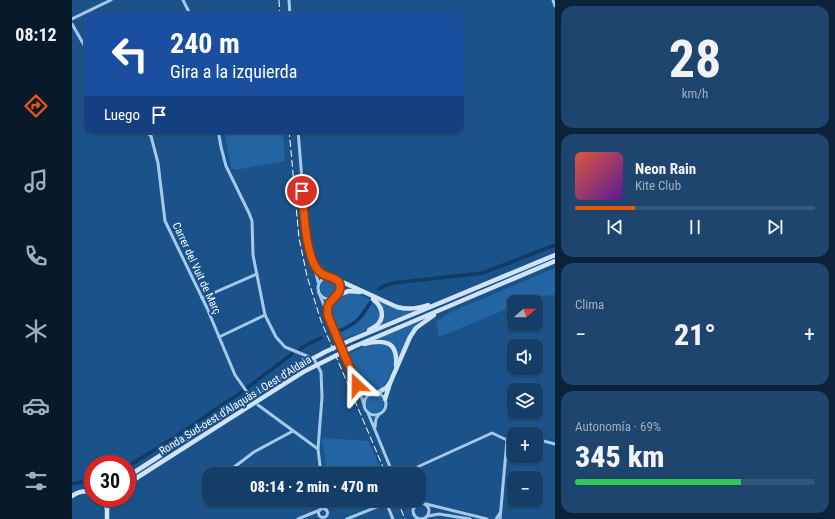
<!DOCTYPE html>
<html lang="es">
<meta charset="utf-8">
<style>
body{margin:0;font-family:"Roboto Condensed",sans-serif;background:#1d456d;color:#f1f3f6;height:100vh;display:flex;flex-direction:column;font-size:15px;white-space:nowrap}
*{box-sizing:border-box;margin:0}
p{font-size:13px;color:#9daec0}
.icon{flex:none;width:22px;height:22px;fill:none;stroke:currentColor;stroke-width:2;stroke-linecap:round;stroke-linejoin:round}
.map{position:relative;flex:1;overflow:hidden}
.panel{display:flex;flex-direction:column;gap:6px;padding:6px;background:#0b2239;width:280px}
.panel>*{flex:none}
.hud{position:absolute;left:12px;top:12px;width:380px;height:122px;border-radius:12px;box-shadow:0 1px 3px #0004,0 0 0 1px #33577b;background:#1a4fa0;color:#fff;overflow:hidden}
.needle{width:26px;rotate:70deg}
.fabs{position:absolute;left:435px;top:295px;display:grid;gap:8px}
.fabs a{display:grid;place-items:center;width:36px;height:36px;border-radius:8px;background:#143e67;box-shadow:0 1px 3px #0004,0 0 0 1px #33577b;font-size:20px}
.speed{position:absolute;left:12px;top:455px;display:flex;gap:8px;font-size:20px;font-weight:700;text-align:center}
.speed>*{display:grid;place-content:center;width:52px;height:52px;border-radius:50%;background:#143e67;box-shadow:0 1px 3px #0004,0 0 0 1px #33577b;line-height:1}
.speed .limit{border:6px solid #d22;background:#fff;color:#111}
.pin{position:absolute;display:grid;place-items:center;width:34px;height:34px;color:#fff;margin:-17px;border:2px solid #fff;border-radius:50%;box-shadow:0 1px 4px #0007}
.me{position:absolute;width:44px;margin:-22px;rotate:337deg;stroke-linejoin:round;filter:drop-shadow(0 0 3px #0008)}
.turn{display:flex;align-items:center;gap:14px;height:84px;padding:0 20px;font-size:18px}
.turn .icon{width:52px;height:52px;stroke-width:2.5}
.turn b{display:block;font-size:28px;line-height:34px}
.then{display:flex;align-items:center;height:38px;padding:0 20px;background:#0003;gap:8px;font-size:15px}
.big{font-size:30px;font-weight:800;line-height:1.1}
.panel .tile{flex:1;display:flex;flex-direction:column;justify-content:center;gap:6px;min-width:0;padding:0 14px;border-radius:12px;background:#1d456d}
.panel .dial{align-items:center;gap:0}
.dial b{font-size:52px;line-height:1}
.song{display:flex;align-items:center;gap:12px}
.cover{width:48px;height:48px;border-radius:6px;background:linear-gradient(135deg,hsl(10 70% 55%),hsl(270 70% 35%))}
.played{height:4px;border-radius:2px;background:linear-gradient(90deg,#ea580c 25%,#33577b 25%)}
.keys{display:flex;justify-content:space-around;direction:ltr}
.heat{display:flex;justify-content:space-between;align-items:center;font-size:22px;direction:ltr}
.charge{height:6px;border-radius:3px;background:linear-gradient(90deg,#34c759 69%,#33577b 0)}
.trip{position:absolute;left:130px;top:467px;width:224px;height:40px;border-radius:12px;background:#143e67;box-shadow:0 1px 3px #0004,0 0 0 1px #33577b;font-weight:800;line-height:40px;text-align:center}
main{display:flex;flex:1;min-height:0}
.dock{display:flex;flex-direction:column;width:72px;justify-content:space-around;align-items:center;background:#081929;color:#9daec0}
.dock .icon{width:28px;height:28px}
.dock .on{color:#ea580c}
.dock b{font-size:18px;color:#f1f3f6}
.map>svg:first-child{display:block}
.green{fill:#2364a2}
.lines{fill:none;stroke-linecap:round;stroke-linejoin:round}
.canal{stroke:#113b67;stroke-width:3.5}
.street{stroke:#a3c9ed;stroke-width:3}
.secondary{stroke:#cfe4f9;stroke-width:4.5}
.rail{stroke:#fff;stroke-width:1;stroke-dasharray:7 3;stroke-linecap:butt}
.secondary-bridge{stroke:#cfe4f9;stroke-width:4.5}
.route-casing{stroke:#983908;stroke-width:10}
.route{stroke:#ea580c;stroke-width:7}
.labels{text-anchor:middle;stroke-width:4;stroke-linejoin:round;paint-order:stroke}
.street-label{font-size:11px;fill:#fff;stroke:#1a5289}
</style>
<main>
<nav class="dock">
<b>08:12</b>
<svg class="icon on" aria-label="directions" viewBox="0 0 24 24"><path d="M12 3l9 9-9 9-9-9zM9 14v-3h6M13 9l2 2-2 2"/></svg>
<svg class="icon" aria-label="music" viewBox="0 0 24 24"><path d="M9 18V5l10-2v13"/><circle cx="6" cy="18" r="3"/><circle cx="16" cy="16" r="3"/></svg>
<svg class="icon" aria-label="phone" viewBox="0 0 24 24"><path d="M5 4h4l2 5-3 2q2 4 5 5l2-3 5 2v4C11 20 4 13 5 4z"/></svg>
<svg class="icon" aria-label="climate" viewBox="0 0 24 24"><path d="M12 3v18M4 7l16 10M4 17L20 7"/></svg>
<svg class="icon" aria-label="car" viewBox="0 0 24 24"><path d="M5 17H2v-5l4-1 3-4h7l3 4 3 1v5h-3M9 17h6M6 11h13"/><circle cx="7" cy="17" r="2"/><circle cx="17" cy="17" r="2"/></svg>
<svg class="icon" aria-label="filters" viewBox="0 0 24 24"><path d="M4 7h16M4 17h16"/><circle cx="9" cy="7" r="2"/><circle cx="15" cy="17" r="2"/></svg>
</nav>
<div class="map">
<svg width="483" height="519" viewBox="0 0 483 519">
<rect width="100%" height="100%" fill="#1a5289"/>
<g class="green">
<polygon points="152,130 211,130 213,161 163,170 159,168"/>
<polygon points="483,268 483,295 450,297 449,302 442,302 442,306 367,337 364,322 377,313"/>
<circle cx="257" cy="288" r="9"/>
<path d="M276 293C280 293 285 293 288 295 300 299 317 312 303 324 297 331 278 336 269 340L257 311C257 301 267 296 276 293Z"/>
<path d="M307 301 342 310V311L307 325C311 316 313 310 307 301Z"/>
<path d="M349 321 343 327 326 359C326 347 318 339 305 339Z"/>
<path d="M308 343C313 344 319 346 321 351 326 362 317 380 310 388 286 397 283 371 276 354L294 346Z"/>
<circle cx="303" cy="404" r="9"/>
<polygon points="250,438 297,441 310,474 255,474"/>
</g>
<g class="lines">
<g class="canal">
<polyline points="307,289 310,287 321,283 411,273 483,245"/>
<path d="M267 331C284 324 289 318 298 303"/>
<polyline points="228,349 238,343 249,338"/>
<polyline points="55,467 100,439 171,391 220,354"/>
<polyline points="0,484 21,479"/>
</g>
<g class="street">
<polyline points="111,0 119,16"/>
<polyline points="217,0 218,16"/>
<polyline points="481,0 483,6"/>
<polyline points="0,19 39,0"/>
<polyline points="0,24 16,52"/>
<polyline points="71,130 79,136 86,163 93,221 135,308 163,375 175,392"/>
<polyline points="146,130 149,147 154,166 177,213 180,221 181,255 193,315 204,337 213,347 235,356 243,361 249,372 250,397 246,449 249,474"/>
<polyline points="226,130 233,218 237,243 246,282"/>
<polyline points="244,267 254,276"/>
<circle cx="257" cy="288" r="11"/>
<polyline points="247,293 285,385 292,404"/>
<polyline points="130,298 185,274"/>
<polyline points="255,312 255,307 260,299"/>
<polyline points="147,337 193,315"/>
<polyline points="287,386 292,391 299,393"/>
<circle cx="303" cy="404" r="11"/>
<polyline points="186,405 246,449"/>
<polyline points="296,413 321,474"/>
<polyline points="303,427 304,419 307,414"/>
<polyline points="464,439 483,444"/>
<polyline points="435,440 442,437"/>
<polyline points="320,471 324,473 331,473"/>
<polyline points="153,474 182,452 221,431"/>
<polyline points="330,474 420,433 435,440"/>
<polyline points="252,500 254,510"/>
<polyline points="335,500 342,508"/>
<polyline points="340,500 348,502"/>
<circle cx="349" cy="511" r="8"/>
<polyline points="354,504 415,519"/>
<circle cx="251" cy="513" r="4.5"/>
<polyline points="356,516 367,514 398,519"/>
<polyline points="226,519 248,510"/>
<polyline points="275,519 312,504 316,507 321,519"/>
<polyline points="424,519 428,513"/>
<polyline points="428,519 435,440"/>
</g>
<g class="secondary">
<path d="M266 280 325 307C336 310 345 309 356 305"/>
<polyline points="265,295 277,291 288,292"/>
<path d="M297 330C313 323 314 310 301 299"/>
<polyline points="279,340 483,255"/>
<path d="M292 344C313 339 326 341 324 366"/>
<polyline points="281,347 483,261"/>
<polyline points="305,393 314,388 317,384"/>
<polyline points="313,399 318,383 338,337 344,328 362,315"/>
<polyline points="55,477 227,366"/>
<polyline points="55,486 66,477 231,372"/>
<path d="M0 496C7 491 13 490 21 492"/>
<polyline points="30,498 35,508 35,519"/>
<polyline points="35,508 42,498"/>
</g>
<g class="rail">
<polyline points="207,0 208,16"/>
<polyline points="217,130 227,238 235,276 249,321 314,474"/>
<polyline points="325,500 333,519"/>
</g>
<g class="secondary-bridge">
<polyline points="227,366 253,352 279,340"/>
<polyline points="231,372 281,347"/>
</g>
</g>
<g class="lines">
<defs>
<path id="route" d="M230 191C232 213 233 244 242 264 244 269 250 275 255 276 264 279 271 281 267 292 260 303 254 300 256 316L285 385"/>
</defs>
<use href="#route" class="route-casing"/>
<use href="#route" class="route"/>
</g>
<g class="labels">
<g class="street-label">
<text transform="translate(125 268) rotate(65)" y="4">Carrer del Vuit de Març</text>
<text transform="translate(163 405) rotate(-32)" y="4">Ronda Sud-oest d'Alaquàs i Oest d'Aldaia</text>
</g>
</g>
</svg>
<div class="fabs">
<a><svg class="needle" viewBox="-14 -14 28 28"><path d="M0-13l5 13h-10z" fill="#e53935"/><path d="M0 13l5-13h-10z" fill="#9daec0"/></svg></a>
<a><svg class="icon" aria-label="sound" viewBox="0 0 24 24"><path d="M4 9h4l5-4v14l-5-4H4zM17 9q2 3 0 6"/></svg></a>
<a><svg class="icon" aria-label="layers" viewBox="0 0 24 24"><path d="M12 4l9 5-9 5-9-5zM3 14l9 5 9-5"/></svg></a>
<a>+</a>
<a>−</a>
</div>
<div class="speed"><div class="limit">30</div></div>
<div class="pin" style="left:230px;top:191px;background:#d93025"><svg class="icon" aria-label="arrive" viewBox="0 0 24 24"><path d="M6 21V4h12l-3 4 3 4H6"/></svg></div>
<svg class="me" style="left:285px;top:385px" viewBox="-20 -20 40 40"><path d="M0-17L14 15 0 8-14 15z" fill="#ea580c" stroke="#fff" stroke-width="4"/></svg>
<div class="trip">08:14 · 2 min · 470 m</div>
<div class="hud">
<div class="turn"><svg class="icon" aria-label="left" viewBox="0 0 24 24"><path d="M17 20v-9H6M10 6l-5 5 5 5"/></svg><div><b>240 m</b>Gira a la izquierda</div></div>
<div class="then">Luego<svg class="icon" aria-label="arrive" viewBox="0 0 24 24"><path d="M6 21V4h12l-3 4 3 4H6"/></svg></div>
</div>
</div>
<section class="panel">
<div class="tile dial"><b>28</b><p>km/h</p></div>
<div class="tile">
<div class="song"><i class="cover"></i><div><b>Neon Rain</b><p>Kite Club</p></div></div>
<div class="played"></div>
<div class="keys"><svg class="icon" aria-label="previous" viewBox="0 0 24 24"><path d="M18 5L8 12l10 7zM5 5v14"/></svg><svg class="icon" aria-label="pause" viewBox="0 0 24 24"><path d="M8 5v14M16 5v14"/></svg><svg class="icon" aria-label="next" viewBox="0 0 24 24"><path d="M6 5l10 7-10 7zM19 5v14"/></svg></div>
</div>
<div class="tile"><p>Clima</p>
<div class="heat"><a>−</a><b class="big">21°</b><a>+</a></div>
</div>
<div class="tile"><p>Autonomía · 69%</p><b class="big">345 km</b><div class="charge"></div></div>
</section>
</main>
